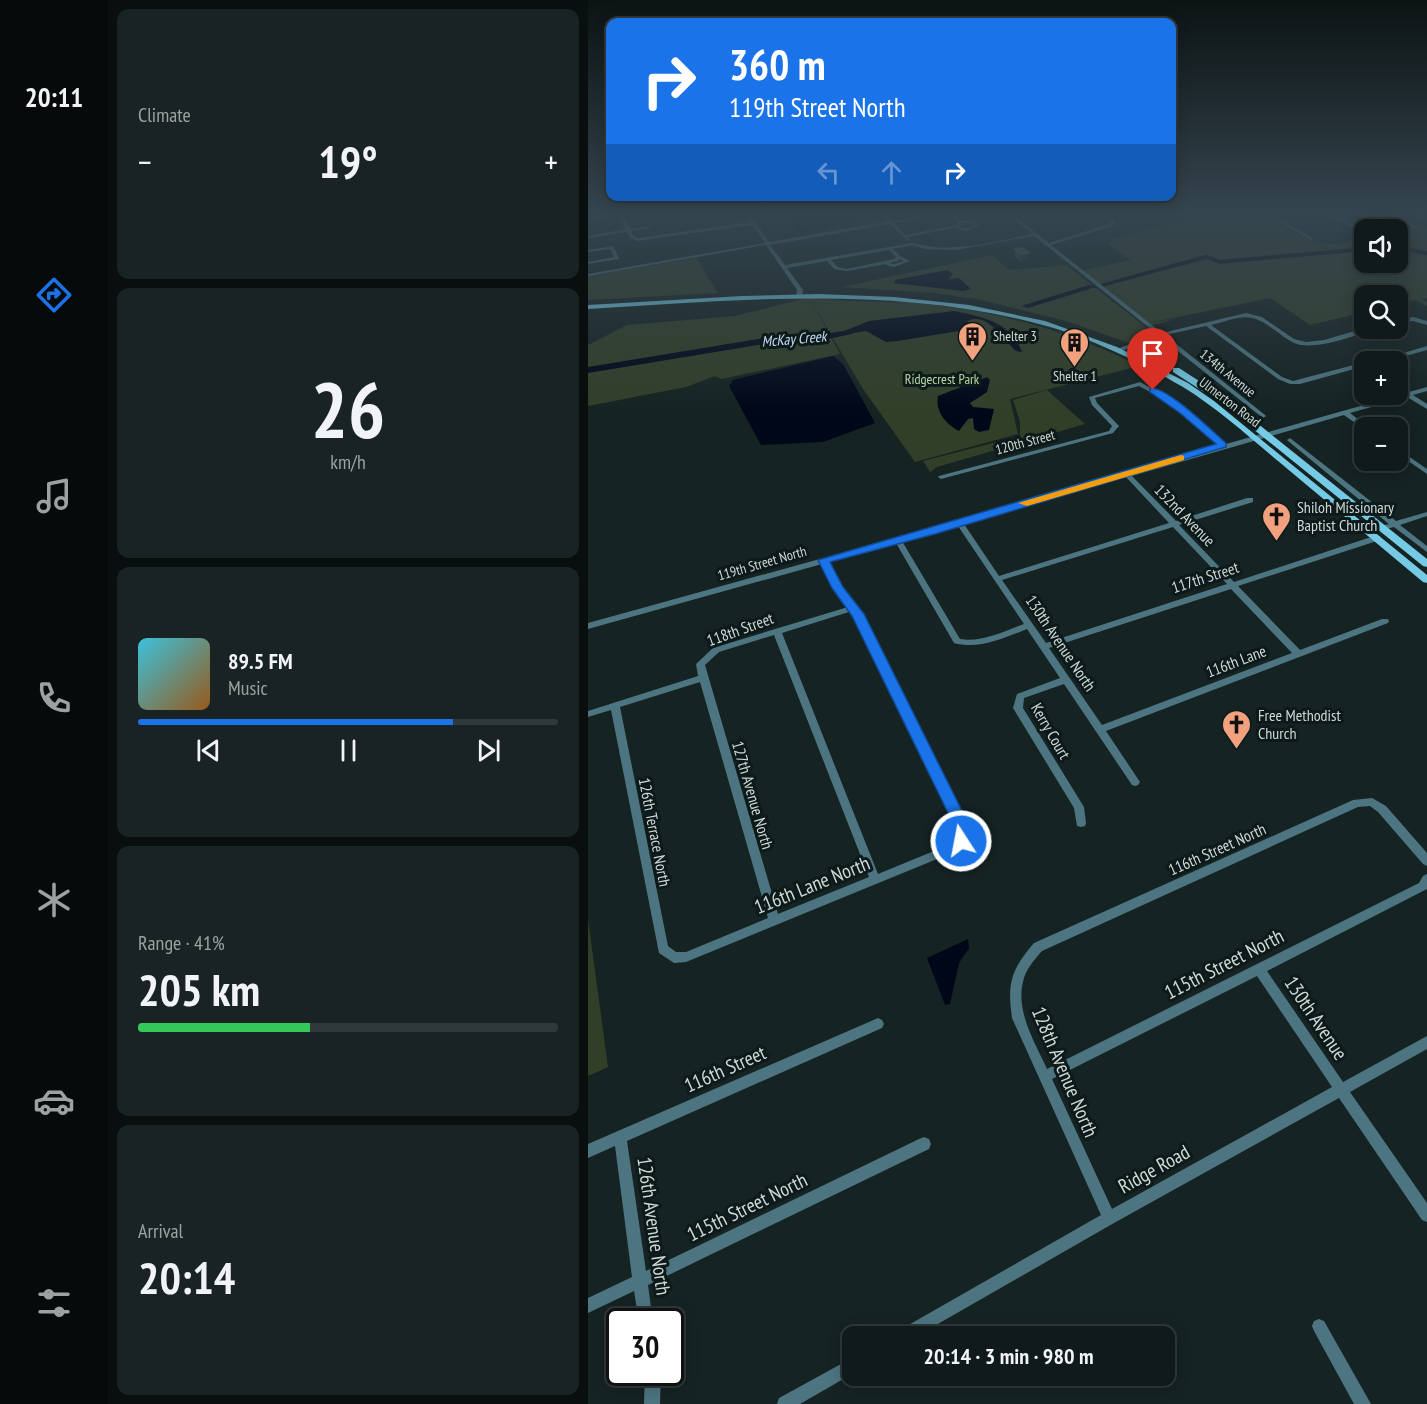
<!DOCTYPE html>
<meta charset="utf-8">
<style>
body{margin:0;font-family:"PT Sans Narrow",sans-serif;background:#192323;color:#f1f3f6;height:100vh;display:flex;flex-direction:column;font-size:22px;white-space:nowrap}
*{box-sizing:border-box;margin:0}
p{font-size:20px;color:#9ca1a2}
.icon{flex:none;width:33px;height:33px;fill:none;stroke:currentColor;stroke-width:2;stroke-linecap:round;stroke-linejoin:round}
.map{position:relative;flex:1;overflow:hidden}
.panel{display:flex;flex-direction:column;gap:9px;padding:9px;background:#090e0e;width:480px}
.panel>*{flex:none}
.top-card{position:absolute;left:18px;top:18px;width:570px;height:183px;border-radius:12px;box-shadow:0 3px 15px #0003,0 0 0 2px #303839;background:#1a73e8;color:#fff;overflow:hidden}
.fabs{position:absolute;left:766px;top:219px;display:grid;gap:12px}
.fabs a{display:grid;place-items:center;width:54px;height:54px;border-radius:12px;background:#101a1a;box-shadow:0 3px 15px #0003,0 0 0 2px #303839;font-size:30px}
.speed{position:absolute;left:18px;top:1308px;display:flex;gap:12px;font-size:30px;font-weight:700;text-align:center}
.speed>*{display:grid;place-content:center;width:78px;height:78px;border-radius:50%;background:#101a1a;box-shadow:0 3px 15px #0003,0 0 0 2px #303839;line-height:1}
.speed .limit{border:3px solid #111;border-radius:9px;background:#fff;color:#111}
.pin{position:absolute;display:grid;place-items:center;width:51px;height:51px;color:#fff;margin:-62px -26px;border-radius:50% 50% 50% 0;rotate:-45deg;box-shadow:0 0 6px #0007}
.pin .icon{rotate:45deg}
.me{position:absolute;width:66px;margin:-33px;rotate:349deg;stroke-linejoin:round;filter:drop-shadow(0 0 4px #0008)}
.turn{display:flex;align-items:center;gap:21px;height:126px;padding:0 24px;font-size:27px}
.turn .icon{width:78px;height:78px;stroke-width:2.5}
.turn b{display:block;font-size:42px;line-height:51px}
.lanes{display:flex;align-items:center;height:57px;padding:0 24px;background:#0003;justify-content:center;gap:30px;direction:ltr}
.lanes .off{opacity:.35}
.big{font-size:45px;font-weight:700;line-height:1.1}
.panel .widget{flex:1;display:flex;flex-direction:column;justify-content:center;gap:9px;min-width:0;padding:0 21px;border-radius:12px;background:#192323}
.panel .dial{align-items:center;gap:0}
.dial b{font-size:78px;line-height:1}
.song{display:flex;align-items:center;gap:18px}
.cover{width:72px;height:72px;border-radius:9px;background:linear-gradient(135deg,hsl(190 70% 55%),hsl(30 70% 35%))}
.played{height:6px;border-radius:3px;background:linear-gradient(90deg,#1a73e8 75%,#303839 75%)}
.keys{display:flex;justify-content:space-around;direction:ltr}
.heat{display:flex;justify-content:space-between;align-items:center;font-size:33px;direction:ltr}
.charge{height:9px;border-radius:4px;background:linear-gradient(90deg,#34c759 41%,#303839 0)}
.trip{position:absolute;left:254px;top:1326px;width:333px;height:60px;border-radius:12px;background:#101a1a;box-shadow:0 3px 15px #0003,0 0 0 2px #303839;font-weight:700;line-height:60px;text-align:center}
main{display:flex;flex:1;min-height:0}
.tab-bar{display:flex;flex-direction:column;width:108px;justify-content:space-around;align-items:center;background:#060a0a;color:#9ca1a2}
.tab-bar .icon{width:42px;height:42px}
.tab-bar .active{color:#1a73e8}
.tab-bar b{font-size:27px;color:#f1f3f6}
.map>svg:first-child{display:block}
.green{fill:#323f28;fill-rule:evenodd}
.water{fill:#000719}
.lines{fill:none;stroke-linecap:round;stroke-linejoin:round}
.river{fill:#000719;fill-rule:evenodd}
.minor{fill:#4d7481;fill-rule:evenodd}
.major{fill:#75cae5;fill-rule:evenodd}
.wall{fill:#37423d}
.shaded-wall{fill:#222f2b}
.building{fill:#47524d;stroke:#5c6763;stroke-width:1.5}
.route{fill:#1a73e8;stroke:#114b97;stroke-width:1.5}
.slow{fill:#f59e0b}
.labels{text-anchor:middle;stroke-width:6;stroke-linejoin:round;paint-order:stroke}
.far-poi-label{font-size:14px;fill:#d0d8d8;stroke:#0c1a19;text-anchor:start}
.far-street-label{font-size:14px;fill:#d0d8d8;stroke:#0c1a19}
.far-park-label{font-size:14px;fill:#bad8a4;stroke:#0c1a19}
.far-water-label{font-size:15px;font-style:italic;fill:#c2dbf6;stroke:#0c1a19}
.poi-label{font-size:16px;fill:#d0d8d8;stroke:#0c1a19;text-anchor:start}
.street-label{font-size:16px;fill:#d0d8d8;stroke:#0c1a19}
.near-street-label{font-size:20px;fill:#d0d8d8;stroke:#0c1a19}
</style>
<main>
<nav class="tab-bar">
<b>20:11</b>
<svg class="icon active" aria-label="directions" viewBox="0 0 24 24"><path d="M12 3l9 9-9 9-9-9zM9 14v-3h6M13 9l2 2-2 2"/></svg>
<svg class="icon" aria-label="music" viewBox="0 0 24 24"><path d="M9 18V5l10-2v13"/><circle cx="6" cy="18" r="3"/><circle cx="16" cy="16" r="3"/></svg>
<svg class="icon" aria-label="phone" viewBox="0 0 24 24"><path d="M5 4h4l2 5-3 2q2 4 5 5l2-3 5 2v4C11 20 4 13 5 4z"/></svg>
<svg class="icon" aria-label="climate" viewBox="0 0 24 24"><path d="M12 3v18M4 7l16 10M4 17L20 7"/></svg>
<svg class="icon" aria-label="car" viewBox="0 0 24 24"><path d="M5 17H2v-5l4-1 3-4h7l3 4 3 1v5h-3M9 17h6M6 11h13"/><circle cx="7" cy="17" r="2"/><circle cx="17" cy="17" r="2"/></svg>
<svg class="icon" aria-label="filters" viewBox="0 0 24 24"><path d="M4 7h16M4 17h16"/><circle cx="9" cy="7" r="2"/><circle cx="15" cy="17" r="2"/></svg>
</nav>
<section class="panel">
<div class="widget"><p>Climate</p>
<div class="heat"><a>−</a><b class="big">19°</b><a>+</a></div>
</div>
<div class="widget dial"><b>26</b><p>km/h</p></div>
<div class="widget">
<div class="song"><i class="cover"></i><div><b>89.5 FM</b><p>Music</p></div></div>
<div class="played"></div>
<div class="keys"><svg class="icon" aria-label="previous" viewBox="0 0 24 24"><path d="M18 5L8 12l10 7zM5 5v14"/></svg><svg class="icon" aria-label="pause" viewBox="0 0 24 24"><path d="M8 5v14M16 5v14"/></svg><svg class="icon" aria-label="next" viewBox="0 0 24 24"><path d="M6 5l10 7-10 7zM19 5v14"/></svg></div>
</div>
<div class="widget"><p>Range · 41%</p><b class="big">205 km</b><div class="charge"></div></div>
<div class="widget"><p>Arrival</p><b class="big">20:14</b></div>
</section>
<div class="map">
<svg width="839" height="1404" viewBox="0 0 839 1404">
<rect width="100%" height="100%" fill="#152322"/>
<g class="green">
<path d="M641 213H673L741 251 750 248 741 250 724 240C741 246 759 247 773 232L777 234V262H810V233L819 226 839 227V298L834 299 839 302V306L827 300 810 304V296H777V312L722 325 682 298 561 323 591 318 562 326 493 271 543 260 520 244 524 239 570 227 606 250 572 226Z"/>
<path d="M404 255 421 270 478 265 567 334 541 343 478 321 389 299 346 293 254 287ZM364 275 358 279 371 278 376 291 306 283 307 280Z"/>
<polygon points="108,258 130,293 0,300 0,276"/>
<path d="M223 297C232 302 309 301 327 303 405 310 481 330 551 366L422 399 430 434 327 462 275 389 222 299 252 354 133 379 127 376 98 387 0 406V345L39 325 147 316Z"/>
<polygon points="459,390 497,424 349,467 342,472 335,461 432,436 432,422 425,400"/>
<polygon points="0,919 20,1067 0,1076"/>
</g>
<g class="water">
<polygon points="196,213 240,213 245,219 262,218 267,222 214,232 210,232"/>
<polygon points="359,270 365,274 359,280 371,278 383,289 376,291 306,283 307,280"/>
<path d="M366 311C392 316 424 322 434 352L428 351C415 339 399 311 379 321L383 326 377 330 310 341 298 342 278 331 244 336 281 321Z"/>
<polygon points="245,356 255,364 287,423 235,442 173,445 141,386 145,380"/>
<path d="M399 377 402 380 399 392 382 403 385 407 406 409 401 430 391 432 386 429 385 418 380 419 371 431C358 424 347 412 350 396Z"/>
<polygon points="380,939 381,948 371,963 362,1004 357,1005 339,958"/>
</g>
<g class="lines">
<g class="river">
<polygon points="810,246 839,251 839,255 810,250"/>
<polygon points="777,247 777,251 631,264 619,259 513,287 509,285 613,256 620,255 632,260"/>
<polygon points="501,285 508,287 440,308 433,306"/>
<polygon points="261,330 265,332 264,334 230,341 188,342 0,373 0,367 188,336 230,335"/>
</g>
<g class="minor">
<polygon points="12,213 16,213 14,219 0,221 0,219 10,217"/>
<path d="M30 213H34L42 229 62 226V228L43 231 46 236 50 238 162 222 156 213H161L181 242 300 221 292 213H297L304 221 345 213H357L306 223 317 235 369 225 370 222 361 213H366L373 221H386L391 226 378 231 366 228 320 237 322 240 320 241 302 224 182 245 197 265 324 243C364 254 404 242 444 234L418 213H423L461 243 521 224 523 220 518 217 520 216 527 220 525 226 463 245 574 333 658 313 674 317 706 339 718 342 736 340 777 328H786C769 336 727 350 709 344 700 341 693 334 685 329 661 310 650 318 623 325L694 377 705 381 777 362V366L712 384H702L690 379 618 326 577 335 677 415 678 416 675 418 572 337 533 351H529V349L569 334 459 246H456V244L446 236 368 250 337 249 324 245 305 249 312 256 322 261 306 267 298 265V264L259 271 246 269 239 261 199 268 215 290 214 296 211 298 208 296 209 290 178 245 0 276V274L177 243 164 225 49 241 42 238 39 232 0 238V236L38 229ZM374 223H383L386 226 378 229 372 227ZM301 250 308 257 306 259 259 269 250 267 243 260ZM311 259 316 261 306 264 301 263 310 261Z"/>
<polygon points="676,213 682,213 726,239 722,240"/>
<polygon points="737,213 743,213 777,231 777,234"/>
<polygon points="799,213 805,213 830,227 826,228"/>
<polygon points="24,246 26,247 31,259 0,264 0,262 26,257 22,249 0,252 0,250"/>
<polygon points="825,317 839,321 839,325 825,321 810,324 810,320"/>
<polygon points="839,346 839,350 796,362 785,362"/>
<path d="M552 382 581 398 638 444 815 394 810 391V386L821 392 839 387V391L825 395 839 404V409L819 397 762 413 780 427 777 428V430L756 415 544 476 588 521 659 498H665V502L591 525 646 582 786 536H792V540L650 586 712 650 794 619H800L801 621 800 623 518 731 552 782 550 785 547 786 544 785 476 684 436 698 435 708 496 807 498 823 497 826 493 827 489 826 486 808 425 708 429 694 472 678 439 629C416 638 391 650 366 643L308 543 241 562 253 587 274 614 377 822C381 833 379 842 371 850L98 962 86 963 71 953 23 710 0 717V711L110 676 108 664 125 648 260 607 246 588 234 564 0 629V623L340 529 632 446 577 400 551 386 507 398 509 403 531 426 525 433 353 479 350 477 351 476 521 431 524 426 504 405 501 397ZM538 477 581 523 411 576 376 524ZM370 526 436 624C416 631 393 643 372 639L314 541ZM585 527 639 584 458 643 414 580ZM643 589 704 653 514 725 461 648ZM264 611 368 825V839L363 844 290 874 194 633ZM186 635 281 877 190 914 117 665 131 652ZM112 682 180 918 98 952H88L80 946 32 707Z"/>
<polygon points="702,438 808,521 839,512 839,516 812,525 839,546 839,552 806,527 795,530 792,530 792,526 801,524 700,441 699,440"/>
<polygon points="810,449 839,469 839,474 810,454"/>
<path d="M784 798 798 806 839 853V866L835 864 790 812 782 806 770 807 454 951C447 959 439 968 436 978 426 1010 447 1042 459 1069L831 883 835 876 839 874V889L679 971 755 1082 839 1036V1049L762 1092 839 1203V1222L834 1220 751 1098 526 1223 329 1336H308L310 1331 513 1215 424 1018C419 983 423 970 446 943L765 800ZM669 976 744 1087 524 1209 464 1079Z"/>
<polygon points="290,1018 294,1020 296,1024 294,1028 39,1141 58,1271 331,1139 336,1137 341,1139 343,1144 341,1149 60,1285 65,1322 51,1322 46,1291 0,1313 0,1298 44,1277 27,1146 0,1158 0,1144"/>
<polygon points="731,1319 736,1321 783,1404 766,1404 726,1331 724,1326 726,1321"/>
<polygon points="264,1358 264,1374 212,1404 189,1404 191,1398"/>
<polygon points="57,1372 73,1372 72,1404 56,1404"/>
</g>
<g class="major">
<path d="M231 294 306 297 381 305 457 321 529 347 600 383 626 401 839 575V583L835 582C787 542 738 501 690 461 659 435 629 408 595 387 550 361 501 337 451 324 304 285 150 300 0 309V305L154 296Z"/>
<polygon points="585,368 591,368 639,399 839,559 839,567 835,566 633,403 585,372"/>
</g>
</g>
<polygon class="wall" points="427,249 441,253 441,260 433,262 427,257"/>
<polygon class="shaded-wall" points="441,253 441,260 433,262 433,254"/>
<polygon class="building" points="435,248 441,253 433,254 427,249"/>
<linearGradient id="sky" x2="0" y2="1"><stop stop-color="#0c1313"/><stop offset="0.52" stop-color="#35454f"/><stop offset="1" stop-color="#35454f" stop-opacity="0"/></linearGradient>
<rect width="839" height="410" fill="url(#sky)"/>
<path class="route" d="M562 388C579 386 624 431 638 443V447L347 534 242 562 255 587 276 614 381 825 378 846H367L366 825 264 616 244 588 230 560 628 444 592 413 562 392Z"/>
<polygon class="slow" points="593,455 596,456 596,460 439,506 430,503"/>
<defs>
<symbol id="building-pin" viewBox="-11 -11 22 30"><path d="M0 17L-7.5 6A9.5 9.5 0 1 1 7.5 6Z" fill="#f2a17e" stroke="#0c1a19"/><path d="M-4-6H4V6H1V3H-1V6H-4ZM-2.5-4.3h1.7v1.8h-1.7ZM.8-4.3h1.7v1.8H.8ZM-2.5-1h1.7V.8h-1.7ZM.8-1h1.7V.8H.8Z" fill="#111"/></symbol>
<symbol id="church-pin" viewBox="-11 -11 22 30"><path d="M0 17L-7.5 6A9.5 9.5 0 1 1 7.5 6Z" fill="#f2a17e" stroke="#0c1a19"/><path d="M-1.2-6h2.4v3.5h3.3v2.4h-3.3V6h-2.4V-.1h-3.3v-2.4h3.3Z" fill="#111"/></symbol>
</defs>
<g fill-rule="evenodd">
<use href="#building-pin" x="368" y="320" width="33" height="45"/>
<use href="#building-pin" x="470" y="326" width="33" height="45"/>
<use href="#church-pin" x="672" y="500" width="33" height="45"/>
<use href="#church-pin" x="632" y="708" width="33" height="45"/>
</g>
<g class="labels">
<g class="far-poi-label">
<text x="405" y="341">Shelter 3</text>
<text x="487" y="381" text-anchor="middle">Shelter 1</text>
</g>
<g class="far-street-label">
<text transform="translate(640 373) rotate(39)" y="5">134th Avenue</text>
<text transform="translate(642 402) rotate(37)" y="5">Ulmerton Road</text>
<text transform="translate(437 442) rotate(-15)" y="5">120th Street</text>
<text transform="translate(174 563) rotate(-16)" y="5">119th Street North</text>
</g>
<g class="far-park-label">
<text x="354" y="384">Ridgecrest Park</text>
</g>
<g class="far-water-label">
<text transform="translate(206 339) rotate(-5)" y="5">McKay Creek</text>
</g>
<g class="poi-label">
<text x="709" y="513">Shiloh Missionary<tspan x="709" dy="18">Baptist Church</tspan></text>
<text x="670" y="721">Free Methodist<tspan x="670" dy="18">Church</tspan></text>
</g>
<g class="street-label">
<text transform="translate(597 515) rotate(46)" y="6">132nd Avenue</text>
<text transform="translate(617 577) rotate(-18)" y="6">117th Street</text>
<text transform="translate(152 629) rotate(-20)" y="6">118th Street</text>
<text transform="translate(473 643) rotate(56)" y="6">130th Avenue North</text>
<text transform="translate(648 661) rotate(-21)" y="6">116th Lane</text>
<text transform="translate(463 731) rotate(60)" y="6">Kerry Court</text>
<text transform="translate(165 795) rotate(74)" y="6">127th Avenue North</text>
<text transform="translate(67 832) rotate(79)" y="6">126th Terrace North</text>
<text transform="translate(629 849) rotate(-24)" y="6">116th Street North</text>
</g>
<g class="near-street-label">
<text transform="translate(224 885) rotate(-22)" y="7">116th Lane North</text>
<text transform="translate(636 964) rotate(-27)" y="7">115th Street North</text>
<text transform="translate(728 1018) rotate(56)" y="7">130th Avenue</text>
<text transform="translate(137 1069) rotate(-24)" y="7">116th Street</text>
<text transform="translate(477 1072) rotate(67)" y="7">128th Avenue North</text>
<text transform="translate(566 1169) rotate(-29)" y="7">Ridge Road</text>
<text transform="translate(159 1207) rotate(-26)" y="7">115th Street North</text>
<text transform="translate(66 1226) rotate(82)" y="7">126th Avenue North</text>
</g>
</g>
</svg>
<div class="fabs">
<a><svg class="icon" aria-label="sound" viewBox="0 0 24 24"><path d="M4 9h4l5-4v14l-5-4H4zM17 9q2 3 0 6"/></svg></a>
<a><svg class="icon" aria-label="search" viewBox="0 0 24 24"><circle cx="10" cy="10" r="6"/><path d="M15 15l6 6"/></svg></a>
<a>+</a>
<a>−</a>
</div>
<div class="speed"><div class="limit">30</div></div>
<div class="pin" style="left:565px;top:390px;background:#d93025"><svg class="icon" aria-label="arrive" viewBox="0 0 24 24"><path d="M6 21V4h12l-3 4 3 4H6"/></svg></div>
<svg class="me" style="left:373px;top:841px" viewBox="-20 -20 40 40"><circle r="17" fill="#1a73e8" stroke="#fff" stroke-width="3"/><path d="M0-11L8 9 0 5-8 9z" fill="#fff"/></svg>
<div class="trip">20:14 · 3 min · 980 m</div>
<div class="top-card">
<div class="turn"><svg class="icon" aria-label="right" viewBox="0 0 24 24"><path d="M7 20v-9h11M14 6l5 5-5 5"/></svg><div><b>360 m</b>119th Street North</div></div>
<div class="lanes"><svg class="icon off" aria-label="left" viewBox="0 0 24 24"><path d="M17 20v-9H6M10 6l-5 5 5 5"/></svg><svg class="icon off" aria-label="ahead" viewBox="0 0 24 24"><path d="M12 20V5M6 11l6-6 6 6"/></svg><svg class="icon" aria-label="right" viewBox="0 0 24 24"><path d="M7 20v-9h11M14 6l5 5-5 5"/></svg></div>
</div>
</div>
</main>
